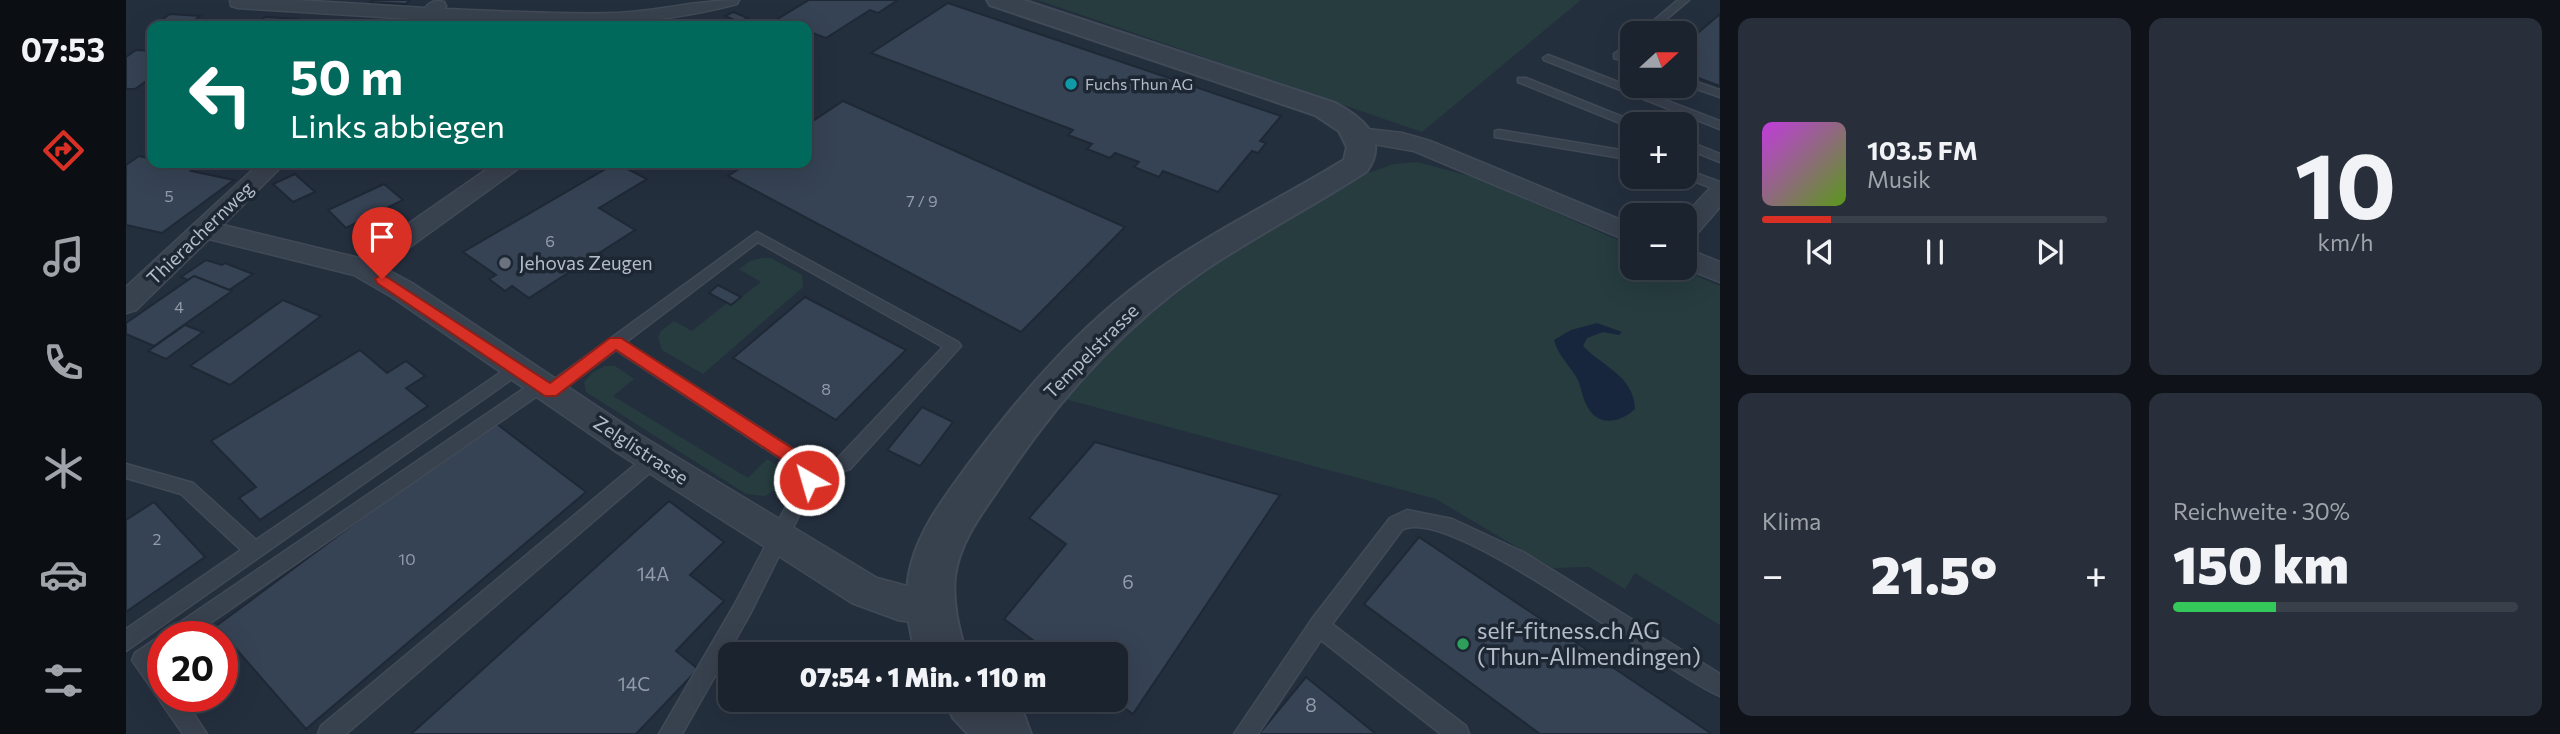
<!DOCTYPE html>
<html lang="de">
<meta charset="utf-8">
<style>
body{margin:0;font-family:Commissioner,sans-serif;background:#282f3a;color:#f1f3f6;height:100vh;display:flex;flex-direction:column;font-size:26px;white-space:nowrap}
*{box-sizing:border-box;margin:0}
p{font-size:23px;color:#a0a4aa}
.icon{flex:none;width:38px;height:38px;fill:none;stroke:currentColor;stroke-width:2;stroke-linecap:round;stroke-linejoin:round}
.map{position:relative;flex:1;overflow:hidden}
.drawer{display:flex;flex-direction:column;gap:18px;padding:18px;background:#0f1319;width:840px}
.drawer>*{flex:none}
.hud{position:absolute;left:21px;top:21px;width:665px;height:147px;border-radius:14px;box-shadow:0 7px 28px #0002,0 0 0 2px #39404a;background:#00695c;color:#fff;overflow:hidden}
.needle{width:46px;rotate:69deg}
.buttons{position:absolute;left:1494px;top:21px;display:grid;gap:14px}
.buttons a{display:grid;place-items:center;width:77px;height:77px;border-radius:14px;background:#1b232e;box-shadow:0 7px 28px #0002,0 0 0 2px #39404a;font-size:35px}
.speed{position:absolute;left:21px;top:621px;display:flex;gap:14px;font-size:35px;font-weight:700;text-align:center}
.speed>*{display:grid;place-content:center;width:91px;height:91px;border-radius:50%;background:#1b232e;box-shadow:0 7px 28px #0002,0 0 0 2px #39404a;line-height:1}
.speed .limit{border:10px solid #d22;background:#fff;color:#111}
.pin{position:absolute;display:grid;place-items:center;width:60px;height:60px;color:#fff;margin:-72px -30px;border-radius:50% 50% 50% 0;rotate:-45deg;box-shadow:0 0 7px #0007}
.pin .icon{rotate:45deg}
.me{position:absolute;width:77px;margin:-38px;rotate:322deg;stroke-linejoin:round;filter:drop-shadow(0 0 5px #0008)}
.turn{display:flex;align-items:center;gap:24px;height:147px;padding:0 28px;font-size:32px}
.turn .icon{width:91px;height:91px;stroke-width:2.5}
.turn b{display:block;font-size:49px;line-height:60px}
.big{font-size:52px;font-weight:800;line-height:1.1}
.drawer .widget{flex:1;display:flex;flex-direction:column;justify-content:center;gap:10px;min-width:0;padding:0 24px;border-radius:14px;background:#282f3a}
.drawer .dial{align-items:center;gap:0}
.dial b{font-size:91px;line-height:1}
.song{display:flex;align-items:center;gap:21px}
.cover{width:84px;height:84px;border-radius:10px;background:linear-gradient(135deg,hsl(290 70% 55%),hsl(90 70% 35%))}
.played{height:7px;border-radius:4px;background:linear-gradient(90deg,#d93025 20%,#39404a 20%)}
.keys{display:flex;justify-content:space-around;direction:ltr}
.heat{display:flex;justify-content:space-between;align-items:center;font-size:38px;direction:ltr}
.charge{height:10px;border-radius:5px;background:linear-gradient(90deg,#34c759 30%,#39404a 0)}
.drawer .tiles{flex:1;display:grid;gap:18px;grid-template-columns:repeat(2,1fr)}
.trip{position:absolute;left:592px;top:642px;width:410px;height:70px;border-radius:14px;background:#1b232e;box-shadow:0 7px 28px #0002,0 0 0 2px #39404a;font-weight:800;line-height:70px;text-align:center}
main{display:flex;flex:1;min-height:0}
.tab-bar{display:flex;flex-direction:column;width:126px;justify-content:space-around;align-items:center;background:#0b0e12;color:#a0a4aa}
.tab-bar .icon{width:49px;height:49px}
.tab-bar .selected{color:#d93025}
.tab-bar b{font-size:32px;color:#f1f3f6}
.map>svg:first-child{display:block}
.green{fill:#263c3f}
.water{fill:#17263c}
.building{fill:#364354;stroke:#1f2835;stroke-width:2}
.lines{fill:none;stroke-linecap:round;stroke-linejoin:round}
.service-casing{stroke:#414a57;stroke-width:3}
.minor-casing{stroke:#414a57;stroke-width:3}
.tertiary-casing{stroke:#414a57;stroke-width:4}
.service{fill:#38414e;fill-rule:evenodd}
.minor{fill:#38414e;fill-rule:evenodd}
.tertiary{fill:#38414e;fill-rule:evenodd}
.route{fill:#d93025;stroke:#8d1f18;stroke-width:2}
.culture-dot{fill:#0f9aa8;stroke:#1d2633;stroke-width:2.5}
.worship-dot{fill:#6b7280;stroke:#1d2633;stroke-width:2.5}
.leisure-dot{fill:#2e9e5b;stroke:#1d2633;stroke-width:2.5}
.labels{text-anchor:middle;stroke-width:7;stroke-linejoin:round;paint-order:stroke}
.far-poi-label{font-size:16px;fill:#b4bcc9;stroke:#1d2633;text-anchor:start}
.number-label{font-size:16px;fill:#929caa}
.street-label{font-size:19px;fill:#b4bcc9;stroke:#1d2633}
.poi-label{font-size:19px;fill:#b4bcc9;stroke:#1d2633;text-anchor:start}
.near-number-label{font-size:19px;fill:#929caa}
.near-poi-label{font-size:23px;fill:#b4bcc9;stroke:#1d2633;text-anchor:start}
</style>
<main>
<nav class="tab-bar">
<b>07:53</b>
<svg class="icon selected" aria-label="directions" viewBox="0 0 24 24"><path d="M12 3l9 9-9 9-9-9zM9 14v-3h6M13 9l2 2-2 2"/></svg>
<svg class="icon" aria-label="music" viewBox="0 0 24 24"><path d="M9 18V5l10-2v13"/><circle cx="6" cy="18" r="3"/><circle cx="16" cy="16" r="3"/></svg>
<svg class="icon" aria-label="phone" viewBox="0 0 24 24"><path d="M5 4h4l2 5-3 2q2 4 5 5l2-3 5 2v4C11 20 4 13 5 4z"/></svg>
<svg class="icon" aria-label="climate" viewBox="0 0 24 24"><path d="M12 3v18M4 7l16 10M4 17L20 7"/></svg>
<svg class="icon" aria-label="car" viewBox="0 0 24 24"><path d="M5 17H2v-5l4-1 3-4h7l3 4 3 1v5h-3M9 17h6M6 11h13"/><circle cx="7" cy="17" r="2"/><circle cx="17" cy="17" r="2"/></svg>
<svg class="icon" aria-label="filters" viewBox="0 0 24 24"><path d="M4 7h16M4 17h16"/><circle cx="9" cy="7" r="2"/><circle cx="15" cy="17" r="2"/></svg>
</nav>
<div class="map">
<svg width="1594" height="734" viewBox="0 0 1594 734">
<rect width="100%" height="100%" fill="#242f3e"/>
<g class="green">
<polygon points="912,0 1455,0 1296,132"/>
<polygon points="1291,162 1354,179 1507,247 1507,268 1552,268 1594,286 1594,625 1509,573 1499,589 1463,567 1426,568 1310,499 939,399 995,338 1075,274 1231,177 1268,164"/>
<polygon points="636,258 645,258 676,275 677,287 577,374 536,350 532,337 535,331 548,321 566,331 601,303 605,305 635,282 613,269 624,261"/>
<polygon points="479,366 489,366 508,379 487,396 622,478 641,459 658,470 658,484 639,496 620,494 460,392 458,382 467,372"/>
</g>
<path class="water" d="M1471 323 1496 332 1493 335 1477 332 1461 338 1457 346C1477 367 1508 376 1509 409 1493 424 1470 427 1460 404 1456 396 1455 386 1451 378 1443 365 1432 355 1428 340L1445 330Z"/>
<g class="building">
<polygon points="247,0 284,0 280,4 245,2"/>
<polygon points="683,0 772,0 752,13 744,10 700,38 681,31 681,26 668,26 650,20"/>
<polygon points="822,3 1155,116 1134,141 1140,143 1132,153 1126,151 1092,192 1037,171 1033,177 1008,167 1013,162 989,153 984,158 961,149 966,144 942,135 947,130 745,53"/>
<polygon points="607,12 622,18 613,22 599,16"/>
<polygon points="44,14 74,16 61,26 27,26"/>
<polygon points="1594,14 1594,86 1559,73 1559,44"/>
<polygon points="139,17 171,19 163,26 128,26"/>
<polygon points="229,20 263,21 258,26 222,26"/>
<polygon points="10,50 26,51 26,77 9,89 0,89 0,57"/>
<polygon points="717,101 999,227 895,332 602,176 622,163 681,163 681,125"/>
<polygon points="13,156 26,159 26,163 76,163 65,171 108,180 36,233 0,225 0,165"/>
<polygon points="490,163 521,179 473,208 509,230 403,298 386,286 379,291 363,279 370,275 337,252"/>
<polygon points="169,174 189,192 167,202 147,184"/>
<polygon points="258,184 277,200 220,228 202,210"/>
<polygon points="80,260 96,265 99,263 127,274 103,290 68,276 62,280 55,277"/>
<polygon points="68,276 106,291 28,346 0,334 0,323"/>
<polygon points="592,285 615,297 605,305 583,293"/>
<polygon points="679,297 780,350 710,420 607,358"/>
<polygon points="157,300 195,316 104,385 64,366"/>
<polygon points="59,325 77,332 40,359 22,351"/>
<polygon points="234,350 261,373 280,361 299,376 280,388 302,406 134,520 113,498 130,487 85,441"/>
<polygon points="796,407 827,422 794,466 761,450"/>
<polygon points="367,421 460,492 180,729 90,626"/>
<polygon points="969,442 1154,495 1007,714 987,700 989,654 926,654 878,619 940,544 903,518"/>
<polygon points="543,501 598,542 564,575 598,601 550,651 572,669 510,734 285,734"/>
<polygon points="28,502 79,557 0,612 0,520"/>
<polygon points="1293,537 1586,734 1414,734 1238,604"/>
<polygon points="1180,677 1250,734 1133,734"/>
</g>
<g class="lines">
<defs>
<g id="service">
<polygon points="1552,0 1563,0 1524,33 1513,33"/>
<polygon points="1507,40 1507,49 1500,55 1507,57 1507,64 1488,58 1488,54"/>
<polygon points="1422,55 1594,121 1594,129 1418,60 1417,58"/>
<polygon points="1392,78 1400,78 1514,124 1504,127 1392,82"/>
<polygon points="1559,78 1594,90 1594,97 1559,85"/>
<polygon points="1373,130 1507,152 1507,160 1369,137 1369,131"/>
<polygon points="1559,140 1594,154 1594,162 1559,148"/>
<polygon points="1559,169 1594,182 1594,191 1557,177 1559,177"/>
<path d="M631 232 832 342 835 346 724 469 691 479 624 614 556 734H533L610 602 674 480 672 470 490 350 430 395 424 397 417 392 64 637H37V657L30 662 37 671V696H56L81 734H57L6 660 9 653 409 381 415 379 422 384ZM632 242 817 347 712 458 688 465 686 461 500 342Z"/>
<polygon points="390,362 398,368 396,372 0,651 0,629 115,550 55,494 0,478 0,464 67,483 130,540"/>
<polygon points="528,452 534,454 537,459 534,464 220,734 192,734 195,726 522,454"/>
<path d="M1281 510 1326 519 1397 552 1594 674V696C1538 673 1324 503 1276 530L1206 624 1340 726 1343 734H1315L1195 640 1132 734H1108L1186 619 1264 518Z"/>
</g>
<g id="minor">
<path d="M104 0H170L299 8C305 1 309 0 318 2L320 6 319 9C376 11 433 15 491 13 532 11 572 0 613 0L611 4C504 32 416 24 309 20L301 26H280L287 19 112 8 105 6Z"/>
<polygon points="1233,128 1276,133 1304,141 1507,225 1507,243 1288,151 1225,140 1222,135 1225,130"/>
<polygon points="134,163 159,163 97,225 233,258 370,163 397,163 393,168 256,267 286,283 514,435 751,578 818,596 824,608 818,620 805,625 772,620 726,603 492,453 266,297 228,275 83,239 10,310 0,313 0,287"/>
<polygon points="1594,185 1594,207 1568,237 1559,239 1559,215 1585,187"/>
<polygon points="1559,248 1594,262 1594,282 1559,268"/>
</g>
<g id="tertiary">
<path d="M861 0H897L1209 103C1237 118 1263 139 1241 171 1186 207 1127 237 1073 274 996 328 932 400 880 478 860 508 834 539 829 576 826 603 833 629 840 654H790C782 626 777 595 785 565 794 529 818 498 839 469 893 396 952 327 1026 274 1087 231 1154 199 1218 160L1221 147 1213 131 1189 115 864 5Z"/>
<polygon points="819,700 882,700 898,715 905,734 842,734 827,718"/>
</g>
</defs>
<use href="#service" class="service-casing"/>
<use href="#minor" class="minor-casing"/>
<use href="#tertiary" class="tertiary-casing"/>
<use href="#service" class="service"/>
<use href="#minor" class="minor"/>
<use href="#tertiary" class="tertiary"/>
</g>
<polygon class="route" points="256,274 424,383 484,338 495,338 686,461 692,480 689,485 683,487 677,485 672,470 490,350 430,396 419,396 251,283 249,279"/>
<circle class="culture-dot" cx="945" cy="84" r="7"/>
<circle class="worship-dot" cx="379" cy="263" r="7"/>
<circle class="leisure-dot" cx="1337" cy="644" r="7"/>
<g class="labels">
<g class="far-poi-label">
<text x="959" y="90">Fuchs Thun AG</text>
</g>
<g class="number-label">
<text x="43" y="202">5</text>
<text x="796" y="207">7 / 9</text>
<text x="424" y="247">6</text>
<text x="53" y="313">4</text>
<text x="700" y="395">8</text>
<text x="31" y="545">2</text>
<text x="281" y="565">10</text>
</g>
<g class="street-label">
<text transform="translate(74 233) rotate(-44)" y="7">Thierachernweg</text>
<text transform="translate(965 351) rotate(-45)" y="7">Tempelstrasse</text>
<text transform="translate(515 450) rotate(33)" y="7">Zelglistrasse</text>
</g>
<g class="poi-label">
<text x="393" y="270">Jehovas Zeugen</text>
</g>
<g class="near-number-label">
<text x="527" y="581">14A</text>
<text x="1002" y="589">6</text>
<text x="508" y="691">14C</text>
<text x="1185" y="712">8</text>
</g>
<g class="near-poi-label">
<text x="1351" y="639">self-fitness.ch AG<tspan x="1351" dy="26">(Thun-Allmendingen)</tspan></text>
</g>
</g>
</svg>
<div class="buttons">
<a><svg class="needle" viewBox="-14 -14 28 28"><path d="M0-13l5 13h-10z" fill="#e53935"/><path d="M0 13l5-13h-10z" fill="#a0a4aa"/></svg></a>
<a>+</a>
<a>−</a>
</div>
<div class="speed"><div class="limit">20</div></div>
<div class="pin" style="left:256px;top:279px;background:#d93025"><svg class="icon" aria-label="arrive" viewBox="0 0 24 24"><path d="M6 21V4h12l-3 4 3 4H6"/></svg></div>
<svg class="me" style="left:683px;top:480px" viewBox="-20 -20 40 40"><circle r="17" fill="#d93025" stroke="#fff" stroke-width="3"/><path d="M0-11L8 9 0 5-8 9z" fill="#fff"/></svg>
<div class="trip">07:54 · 1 Min. · 110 m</div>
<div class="hud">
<div class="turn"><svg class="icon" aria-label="left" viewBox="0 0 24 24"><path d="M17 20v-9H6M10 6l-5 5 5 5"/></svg><div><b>50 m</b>Links abbiegen</div></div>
</div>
</div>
<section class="drawer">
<div class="tiles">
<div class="widget">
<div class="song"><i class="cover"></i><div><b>103.5 FM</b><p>Musik</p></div></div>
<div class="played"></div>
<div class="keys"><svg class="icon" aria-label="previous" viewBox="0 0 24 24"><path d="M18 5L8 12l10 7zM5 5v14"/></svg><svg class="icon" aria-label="pause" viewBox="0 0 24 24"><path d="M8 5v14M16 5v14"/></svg><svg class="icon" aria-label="next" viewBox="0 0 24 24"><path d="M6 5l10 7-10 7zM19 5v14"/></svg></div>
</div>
<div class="widget dial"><b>10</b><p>km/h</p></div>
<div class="widget"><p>Klima</p>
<div class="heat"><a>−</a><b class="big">21.5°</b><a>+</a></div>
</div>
<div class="widget"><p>Reichweite · 30%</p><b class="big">150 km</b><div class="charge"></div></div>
</div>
</section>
</main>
